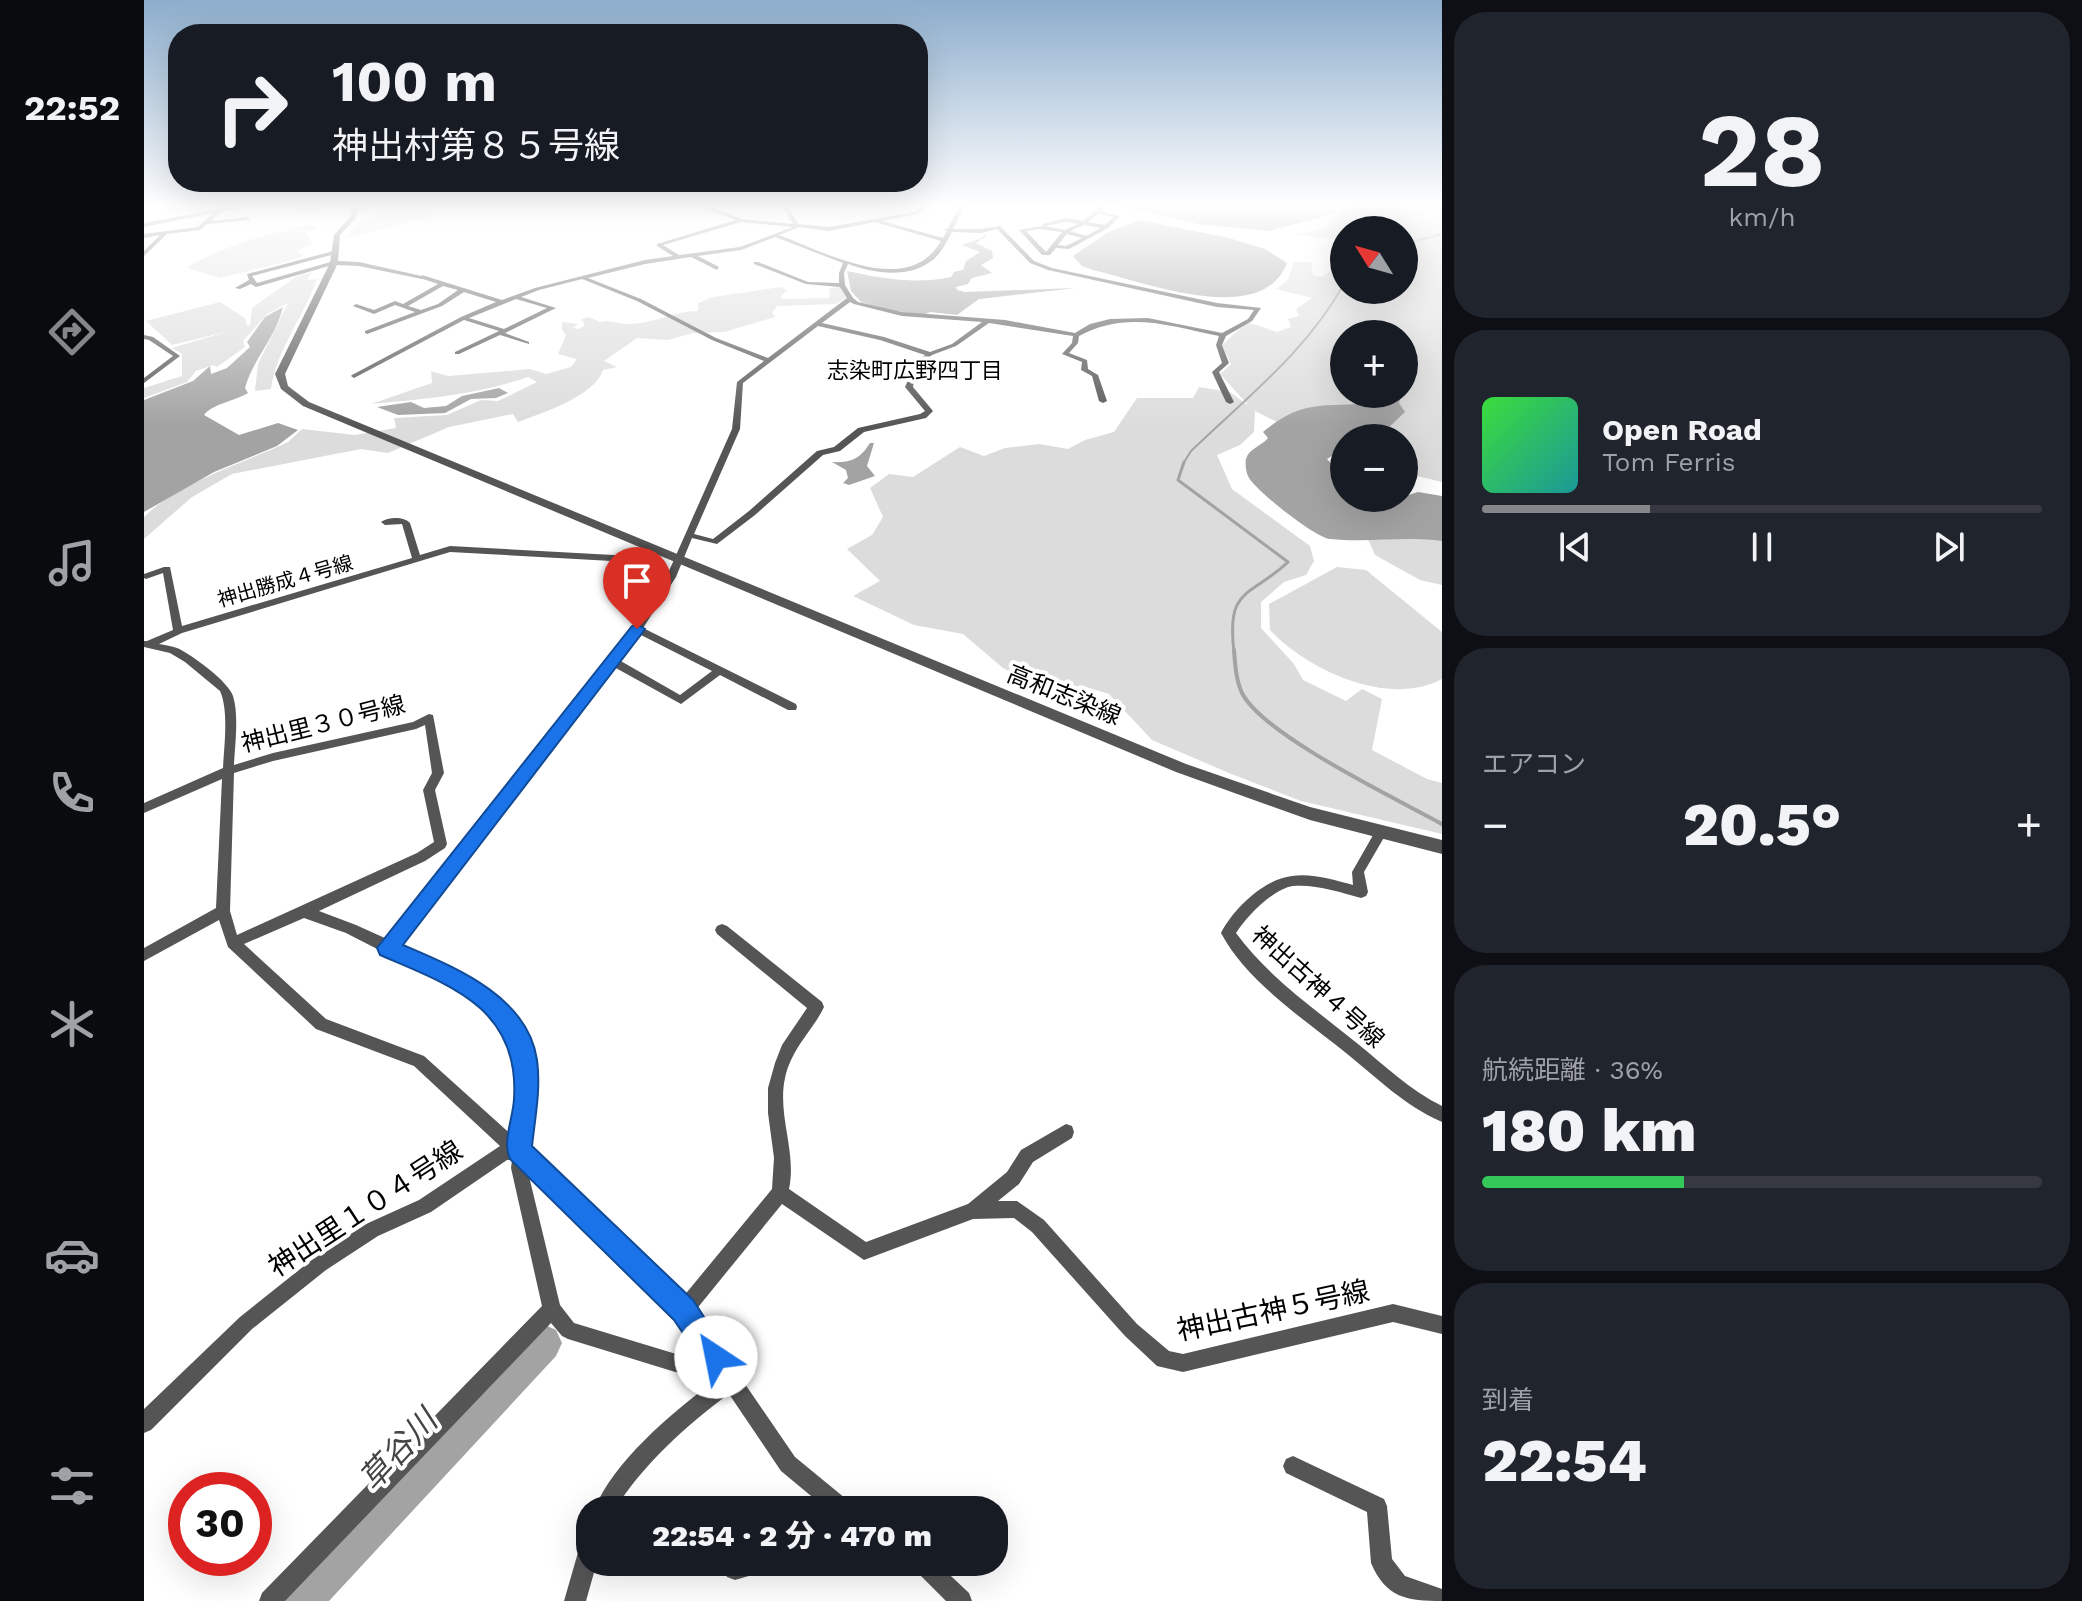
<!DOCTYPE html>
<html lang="ja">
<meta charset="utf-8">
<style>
body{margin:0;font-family:"Work Sans","Noto Sans JP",sans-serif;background:#20242c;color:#f1f3f6;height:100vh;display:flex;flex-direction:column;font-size:30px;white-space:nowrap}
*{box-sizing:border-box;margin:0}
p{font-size:26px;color:#9ea1a6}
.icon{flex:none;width:44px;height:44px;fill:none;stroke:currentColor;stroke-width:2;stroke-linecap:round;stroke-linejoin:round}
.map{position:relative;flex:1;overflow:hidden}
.panel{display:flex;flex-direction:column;gap:12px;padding:12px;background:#0d0f14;width:640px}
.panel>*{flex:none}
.hud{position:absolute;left:24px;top:24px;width:760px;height:168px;border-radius:32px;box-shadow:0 8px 32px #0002;background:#171b24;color:#f1f3f6;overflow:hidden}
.needle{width:52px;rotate:307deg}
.fabs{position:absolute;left:1186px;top:216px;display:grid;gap:16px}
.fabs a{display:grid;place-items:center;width:88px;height:88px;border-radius:50%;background:#171b24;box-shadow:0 8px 32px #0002;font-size:40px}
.speed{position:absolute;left:24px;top:1472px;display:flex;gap:16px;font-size:40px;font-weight:700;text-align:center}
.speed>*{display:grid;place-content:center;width:104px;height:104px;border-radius:50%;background:#171b24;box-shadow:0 8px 32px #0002;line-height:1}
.speed .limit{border:12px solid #d22;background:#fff;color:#111}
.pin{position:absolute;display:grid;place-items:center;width:68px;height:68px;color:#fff;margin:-82px -34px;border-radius:50% 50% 50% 0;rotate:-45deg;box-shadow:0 0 8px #0007}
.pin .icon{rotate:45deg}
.me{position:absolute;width:88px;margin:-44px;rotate:326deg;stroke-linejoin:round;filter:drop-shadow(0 0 6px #0008)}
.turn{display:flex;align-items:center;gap:28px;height:168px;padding:0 32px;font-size:36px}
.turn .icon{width:104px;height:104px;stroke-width:2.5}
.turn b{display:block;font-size:56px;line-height:68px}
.big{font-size:60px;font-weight:800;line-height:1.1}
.panel .widget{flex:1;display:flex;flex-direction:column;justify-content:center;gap:12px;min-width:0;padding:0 28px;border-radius:32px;background:#20242c}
.panel .dial{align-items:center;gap:0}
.dial b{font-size:104px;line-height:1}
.song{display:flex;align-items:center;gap:24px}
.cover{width:96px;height:96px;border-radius:12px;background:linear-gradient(135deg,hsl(120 70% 55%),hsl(180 70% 35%))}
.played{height:8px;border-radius:4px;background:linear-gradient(90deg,#858687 30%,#363941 30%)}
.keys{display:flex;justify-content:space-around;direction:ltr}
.heat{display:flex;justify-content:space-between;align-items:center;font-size:44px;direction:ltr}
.charge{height:12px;border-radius:6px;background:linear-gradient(90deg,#34c759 36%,#363941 0)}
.trip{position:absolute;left:432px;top:1496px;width:432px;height:80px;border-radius:32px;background:#171b24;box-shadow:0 8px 32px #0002;font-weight:800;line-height:80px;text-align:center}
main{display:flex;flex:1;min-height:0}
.dock{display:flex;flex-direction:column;width:144px;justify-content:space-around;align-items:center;background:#090b0e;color:#9ea1a6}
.dock .icon{width:56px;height:56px}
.dock .selected{color:#858687}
.dock b{font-size:36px;color:#f1f3f6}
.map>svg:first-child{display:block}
.green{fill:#dcdcdc;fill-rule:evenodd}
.water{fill:#a3a3a3}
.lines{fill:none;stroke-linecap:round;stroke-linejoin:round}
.stream-far2{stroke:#a3a3a3;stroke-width:2}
.stream-far1{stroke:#a3a3a3;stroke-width:3}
.stream{stroke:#a3a3a3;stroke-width:4}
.river{fill:#a3a3a3;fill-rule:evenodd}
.minor{fill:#555;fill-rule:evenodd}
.tertiary{fill:#555;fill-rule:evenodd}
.route{fill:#1a73e8;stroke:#114b97;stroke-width:2}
.labels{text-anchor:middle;stroke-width:8;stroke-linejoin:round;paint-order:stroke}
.far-street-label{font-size:20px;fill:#000;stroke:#fff}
.far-neighbourhood-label{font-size:22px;fill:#000;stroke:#fff}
.street-label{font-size:24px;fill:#000;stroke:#fff}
.near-street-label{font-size:28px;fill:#000;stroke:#fff}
.near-water-label{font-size:32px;font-style:italic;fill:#444;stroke:#fff}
</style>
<main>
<nav class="dock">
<b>22:52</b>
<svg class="icon selected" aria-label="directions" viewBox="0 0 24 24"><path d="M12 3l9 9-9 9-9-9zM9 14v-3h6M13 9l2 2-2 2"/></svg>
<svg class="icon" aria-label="music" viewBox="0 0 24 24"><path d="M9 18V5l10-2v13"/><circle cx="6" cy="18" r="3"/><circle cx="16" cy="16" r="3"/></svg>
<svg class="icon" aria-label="phone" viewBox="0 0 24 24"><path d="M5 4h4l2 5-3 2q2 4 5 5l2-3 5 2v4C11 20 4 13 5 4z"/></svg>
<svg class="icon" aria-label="climate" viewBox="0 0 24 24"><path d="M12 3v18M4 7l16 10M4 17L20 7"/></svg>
<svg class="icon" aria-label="car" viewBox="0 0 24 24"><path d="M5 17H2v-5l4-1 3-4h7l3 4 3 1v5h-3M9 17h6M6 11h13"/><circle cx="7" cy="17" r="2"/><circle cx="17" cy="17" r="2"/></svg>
<svg class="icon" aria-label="filters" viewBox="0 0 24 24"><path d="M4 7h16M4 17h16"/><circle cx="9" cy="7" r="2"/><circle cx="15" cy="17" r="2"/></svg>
</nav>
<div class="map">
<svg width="1298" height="1601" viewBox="0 0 1298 1601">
<rect width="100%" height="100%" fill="#fff"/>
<g class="green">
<path d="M1196 203H1298V482L1260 473V438H1200V455L1111 411 1110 432 1096 445 1073 455 1088 489 1166 546 1170 561 1162 575 1140 582 1117 602V628L1150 664 1159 680 1202 701 1218 689 1238 699 1228 750 1283 779 1298 783V834L1157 801 1085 773 1008 740 965 694 936 685 919 699 859 668 819 634 770 625 709 596 736 581 703 549 728 535 739 517 726 488 745 474 769 477 816 447 840 456 861 448 895 444 924 449 941 440 970 432 993 398H1049L1055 387 1086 392 1105 406 1076 374 1087 364 1078 345 1103 322 1133 332 1147 327 1144 319 1155 316 1152 309 1168 298 1132 289 1144 280 1150 262H1167L1169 275 1178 277 1200 261V290H1260V230H1200V240L1151 235 1181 228 1204 205ZM1200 334H1260V394H1200Z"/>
<path d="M269 204 292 215 203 238C215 213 245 211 269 204Z"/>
<path d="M166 225 172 228 161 233 169 244 153 251 159 255 156 258 76 278 43 268C74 247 129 232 166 225Z"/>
<path d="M168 272 163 280 173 279C160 316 132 351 127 389L111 391 114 364 144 303 123 314 99 341 101 347 73 367 69 365 52 371 43 382 0 398V388L38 376V354L28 348 85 331 28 345 2 321 76 302 102 319 103 326 106 325 108 308 153 276Z"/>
<path d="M636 287 643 290 636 297 640 299 685 298 686 288 697 287 703 297 691 304 633 306 628 313 631 317 580 332 549 333 524 340 493 338 460 361 473 367 459 370C451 396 398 413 374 422L369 414 305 427 244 453 217 449 88 474 48 497 0 539V517C35 482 100 463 144 442L158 429 211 435 252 428 250 418 303 415 337 400 354 401 393 382 384 377C333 395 280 399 227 404L288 383 287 371 304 376 386 369 402 374 427 367 433 359 414 354 422 335 418 330V322L434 324 429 328 435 329 441 325 437 319 445 317 456 322C466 319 472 324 482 324 507 325 529 311 554 311V303L569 297Z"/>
<polygon points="1220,530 1298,534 1298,585 1276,580 1231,555"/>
<path d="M1193 567 1222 570 1298 632V679C1245 708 1163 670 1126 630L1125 604Z"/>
</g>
<g class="water">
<polygon points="963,203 1187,203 1193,213 1125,231 1054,224"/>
<path d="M995 220 1085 238 1121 249 1143 263C1118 329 997 281 949 270L938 266 929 256 963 233Z"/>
<path d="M840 235 843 236 832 243 848 251 849 258 837 265 848 273 828 278 824 284 812 287 813 290 821 292 932 288 835 299 813 315 786 312 779 315 740 309 717 302 707 291 703 271C736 278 772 285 807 277L810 272 819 270 822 261 836 252 818 245 838 238Z"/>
<path d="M139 307C132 337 109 359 101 388L104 393C91 401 68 404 60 415L95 435 134 423 154 430 133 446 70 472 0 512V400L49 381 66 366 67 374 83 368 106 347 103 342 121 317Z"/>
<polygon points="355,388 364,393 352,398 327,399 301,413 254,415 233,407 267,402 280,408 302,406 318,396"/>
<path d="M1223 394H1258L1255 403 1261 412 1240 432 1213 434 1200 438 1198 450 1183 459 1200 478V498L1245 501 1274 492 1298 496V541C1260 536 1223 543 1186 539 1172 538 1110 490 1104 476 1102 472 1101 463 1102 459 1105 448 1118 446 1124 438L1119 432C1155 402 1174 406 1217 404L1224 398Z"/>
<path d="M726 443H730L723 466 731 476 705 485 699 483 704 478 702 470 688 462C707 463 716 459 726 443Z"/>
</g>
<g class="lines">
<g class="stream-far2">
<polyline points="1260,244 1298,234"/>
<path d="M1039 464 1047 451C1102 398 1162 352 1200 284"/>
</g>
<path class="stream-far1" d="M1040 462 1034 480 1144 562C1106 598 1082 586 1090 652"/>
<path class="stream" d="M1090 650C1091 664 1092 680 1098 693 1119 735 1253 799 1298 824"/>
<polygon class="river" points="399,1324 412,1330 418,1343 412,1356 185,1601 134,1601 141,1586 386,1330"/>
<g class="minor">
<polygon points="108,203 119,203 77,212 67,221 104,217 106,220 63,224 56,230 23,234 0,256 0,251 16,235 0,238 0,234 54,227 69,213 0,227 0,223"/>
<polygon points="192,203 204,203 155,212 153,211"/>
<polygon points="240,203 252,203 211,211 209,210"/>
<path d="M547 203H555L598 219 649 224 637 203H642L654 224 685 227 770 212 783 203H789L774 214 738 221 799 238 803 231 800 230 804 228 817 203H822L809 229H837L856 226 890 261 908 268 1073 303 1117 308 1108 321 1082 336 1078 345 1085 363 1075 372 1090 402 1086 404 1082 402 1068 372 1078 363 1072 345 1075 336C1027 326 982 310 935 336L934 343 925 353 943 360 944 369 954 375 963 401 959 403 955 401 948 376 937 370 938 362 918 354 928 343 929 336 845 323 812 346 788 355 779 363 781 370 770 380 769 387 789 411 782 418 720 432 696 451 679 455 611 515 573 544 548 538 532 577 499 628 652 704 653 707 652 710H644L576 675 537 704 470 667 342 836 255 945 319 974 349 996 377 1031 389 1058 390 1099 385 1151 445 1205 539 1297 628 1189 630 1158 624 1113V1088L631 1063 638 1045 663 1008 573 934 571 930 573 926 578 924 583 926 678 1002 680 1007C668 1032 648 1047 641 1078 633 1115 653 1152 645 1189L722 1242 824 1204 863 1172 877 1150 922 1124 928 1126 930 1132 928 1138 889 1162 875 1184 854 1201H873L900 1220 993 1324 1025 1351 1039 1354 1249 1304 1298 1316V1334L1249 1322 1039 1372 1013 1366 981 1336 888 1232 870 1218 829 1219 720 1260 638 1204 551 1311 651 1457 707 1503 710 1510H684L637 1471 585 1394C545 1423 496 1467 471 1510H450C470 1461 526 1415 567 1383L424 1339 418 1336 407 1323 141 1601H115L118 1593 398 1306 367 1168 368 1160H363L287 1212 234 1236 182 1270 108 1329 7 1430 0 1433V1409L96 1317 170 1258 222 1224 275 1200 356 1146 270 1066 172 1029 84 947 75 920 0 961V948L72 908 78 779 0 813V803L79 768C80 746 85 711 76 691L41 662 26 653 0 647V641H3L29 630 19 573 2 579 0 578V574L20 567H26L38 626 268 558 258 524 241 525 237 522C244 517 260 516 266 523L276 555 306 546 506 557 525 571 588 429 593 382 620 361 568 340 493 301 438 279 395 290 377 297 412 308 361 333 385 342V344L356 335 315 354H311V352L355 331 320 320 210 378 207 376 208 375 317 317 352 302 320 292 298 306 223 334 221 333V331L271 312 251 305 230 314 209 306 212 304 230 310 251 301 259 304 294 284 276 278 278 275 358 300 391 288 501 260 529 256 513 246V244L592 220ZM597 222 649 227 596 247 535 255 519 245ZM731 222 797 241C764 299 681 252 635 235L655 227 685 231ZM853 229 886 263 904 270 1073 307 1110 310 1104 319 1078 333 1004 318 966 319 946 324 931 333 861 320 758 312 714 302 709 298 701 285 700 273 704 264C732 274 766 279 790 259 798 252 803 241 808 232L837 233ZM631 237 699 263 695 273V283L664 282 614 262H610V264L662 284 696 287 703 298 624 358 572 338 497 299 444 278 501 264 547 257 573 270 575 267 554 256 597 250ZM299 286 314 290 294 304 277 310 264 306ZM372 299 403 308 360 329 325 318ZM706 302 710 304 758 316 838 322 808 344 786 352 740 337 678 323ZM674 326 736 340 781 355 772 363 774 370 765 378 761 387 781 411 776 414 714 428 690 447 673 451 605 511 569 539 550 534 596 429 599 383ZM306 552 504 563 522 578 489 627 334 828 243 939 212 925 175 911 281 861 301 848 303 844 291 790 300 773 289 715 285 714 269 722 129 753 90 765C91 745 95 715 89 696 85 682 47 654 33 648 28 646 21 645 15 644L38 633ZM495 634 568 671 536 695 475 660ZM281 725 288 773 279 790 290 842 273 853 93 935 86 911 90 773 129 761 272 729ZM160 918 202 933 239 952 309 984 339 1006 366 1041 373 1058 374 1099 370 1137 280 1056 182 1019 100 944ZM384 1172 433 1217 534 1316 565 1364 430 1323 416 1305Z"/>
<path d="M950 203 962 205 957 211 976 216 964 228 925 249 912 248 906 255H898L875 230 899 226 898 224 922 218 939 221 957 206ZM954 214 970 217 961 225 944 222ZM922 222 934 224 921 230 901 226ZM940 225 957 228 942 236 926 231ZM895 229 918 232 902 252 882 231ZM923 234 938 238 922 246 914 245Z"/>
<polygon points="193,250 195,253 108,276 113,283 190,261 192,264 112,287 107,284 96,289 91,288 105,280 103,274"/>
<polygon points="0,335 9,337 36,356 0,383 0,378 29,356 5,340 0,339"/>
<path d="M1236 829 1240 830 1242 834 1220 872 1224 892 1222 896 1217 898C1196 892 1171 884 1149 886 1129 889 1103 916 1092 933 1125 978 1171 1009 1214 1044 1241 1066 1266 1090 1298 1106V1122C1261 1106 1233 1078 1202 1053 1160 1019 1103 982 1077 933 1089 909 1120 879 1148 876 1168 873 1190 880 1209 885L1208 872 1232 830Z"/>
<path d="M1149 1456 1240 1499 1243 1506 1248 1559 1261 1576 1298 1589V1601C1263 1601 1242 1598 1227 1563L1223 1512 1142 1473 1139 1466 1142 1459Z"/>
<polygon points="446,1538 446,1562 453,1562 442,1601 420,1601 435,1549 439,1542"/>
<polygon points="583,1562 632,1562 628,1569 591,1580 583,1577 580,1569"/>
<polygon points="766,1562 792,1562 825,1593 828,1601 802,1601 770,1569"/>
</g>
<polygon class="tertiary" points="200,203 207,203 214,210 211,219 196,235 194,261 215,262 282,277 278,279 215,266 193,265 141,374 144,386 165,402 1042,764 1166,807 1298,840 1298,854 1166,820 1032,772 159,406 137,389 131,374 186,263 190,235 206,217 208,210"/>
</g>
<linearGradient id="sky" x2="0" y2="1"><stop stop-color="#8cadcc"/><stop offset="0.48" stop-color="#fff"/><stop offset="1" stop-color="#fff" stop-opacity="0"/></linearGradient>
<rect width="1298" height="427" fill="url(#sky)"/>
<path class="route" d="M493 624 501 629 499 632 259 945C310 967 384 996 393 1060 397 1089 391 1118 388 1146L549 1300 586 1357 582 1367 572 1371 562 1367 530 1320 366 1159C358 1141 369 1119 370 1099 376 1008 306 985 236 955L233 948 488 626Z"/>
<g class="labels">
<g class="far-street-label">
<text transform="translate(141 581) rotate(-16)" y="7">神出勝成４号線</text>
</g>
<g class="far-neighbourhood-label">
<text x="771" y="378">志染町広野四丁目</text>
</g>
<g class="street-label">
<text transform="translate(920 695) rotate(22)" y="8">高和志染線</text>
<text transform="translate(179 724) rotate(-14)" y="8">神出里３０号線</text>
<text transform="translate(1174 987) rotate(42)" y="8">神出古神４号線</text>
</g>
<g class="near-street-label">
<text transform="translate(221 1208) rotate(-33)" y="10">神出里１０４号線</text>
<text transform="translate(1129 1310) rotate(-12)" y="10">神出古神５号線</text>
</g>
<g class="near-water-label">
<text transform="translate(254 1450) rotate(-47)" y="11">草谷川</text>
</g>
</g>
</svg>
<div class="fabs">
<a><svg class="needle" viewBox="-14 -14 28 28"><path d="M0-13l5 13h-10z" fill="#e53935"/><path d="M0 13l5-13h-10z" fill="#9ea1a6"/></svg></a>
<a>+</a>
<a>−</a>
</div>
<div class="speed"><div class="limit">30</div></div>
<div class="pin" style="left:493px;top:629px;background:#d93025"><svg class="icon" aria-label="arrive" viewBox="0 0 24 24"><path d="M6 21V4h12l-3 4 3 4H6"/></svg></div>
<svg class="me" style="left:572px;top:1357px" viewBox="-20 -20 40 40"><circle r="19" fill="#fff"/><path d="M0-13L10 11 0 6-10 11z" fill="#1a73e8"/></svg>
<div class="trip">22:54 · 2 分 · 470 m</div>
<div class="hud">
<div class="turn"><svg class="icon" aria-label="right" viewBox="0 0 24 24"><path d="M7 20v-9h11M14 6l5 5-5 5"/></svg><div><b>100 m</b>神出村第８５号線</div></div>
</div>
</div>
<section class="panel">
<div class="widget dial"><b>28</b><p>km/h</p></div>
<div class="widget">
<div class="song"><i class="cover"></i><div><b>Open Road</b><p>Tom Ferris</p></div></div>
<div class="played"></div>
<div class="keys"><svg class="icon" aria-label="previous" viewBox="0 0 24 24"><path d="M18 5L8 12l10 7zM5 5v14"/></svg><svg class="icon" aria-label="pause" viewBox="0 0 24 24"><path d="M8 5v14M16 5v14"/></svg><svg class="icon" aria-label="next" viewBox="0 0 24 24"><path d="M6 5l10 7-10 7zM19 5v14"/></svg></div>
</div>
<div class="widget"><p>エアコン</p>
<div class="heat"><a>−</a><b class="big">20.5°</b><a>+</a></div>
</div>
<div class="widget"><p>航続距離 · 36%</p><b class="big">180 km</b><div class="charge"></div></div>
<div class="widget"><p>到着</p><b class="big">22:54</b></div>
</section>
</main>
